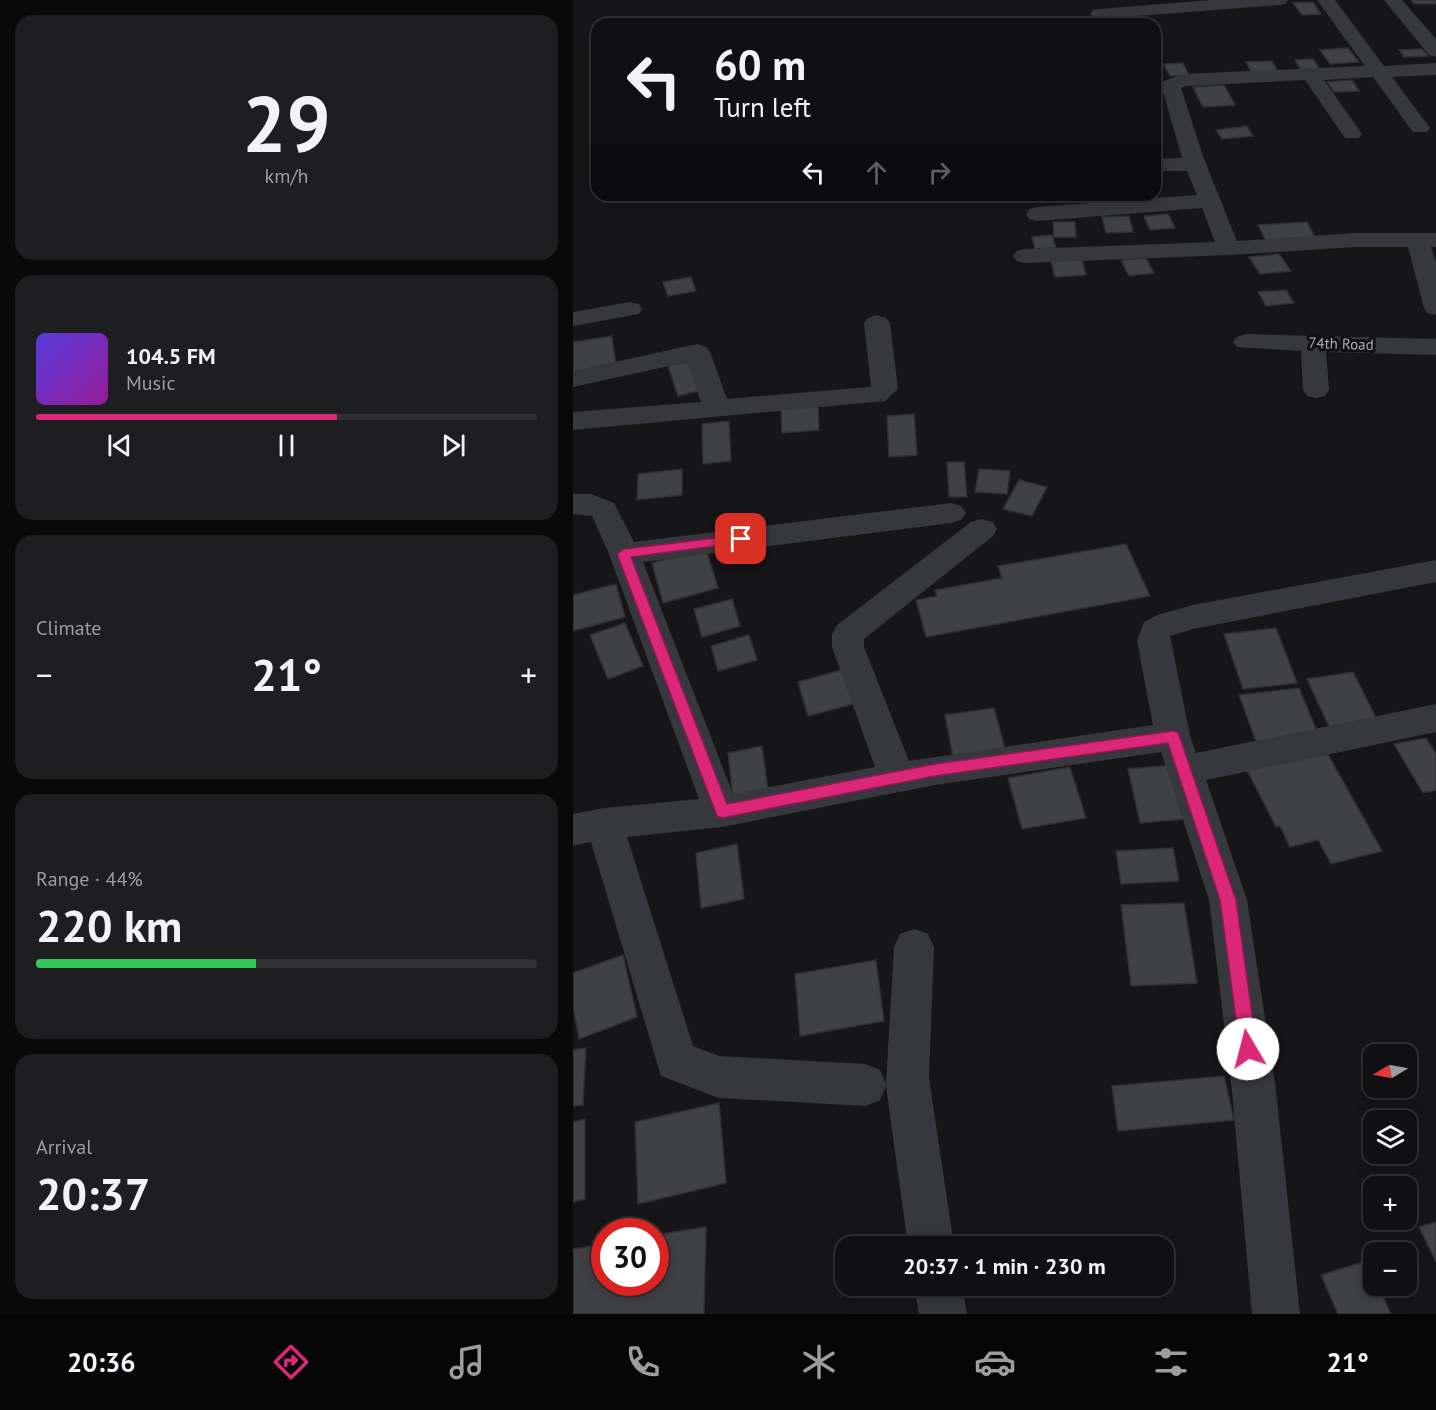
<!DOCTYPE html>
<meta charset="utf-8">
<style>
body{margin:0;font-family:"PT Sans",sans-serif;background:#1e1e20;color:#f1f3f6;height:100vh;display:flex;flex-direction:column;font-size:22px;white-space:nowrap}
*{box-sizing:border-box;margin:0}
p{font-size:20px;color:#9c9d9f}
.icon{flex:none;width:33px;height:33px;fill:none;stroke:currentColor;stroke-width:2;stroke-linecap:round;stroke-linejoin:round}
.map{position:relative;flex:1;overflow:hidden}
.drawer{display:flex;flex-direction:column;gap:15px;padding:15px;background:#09090a;width:573px}
.drawer>*{flex:none}
.guide{position:absolute;left:18px;top:18px;width:570px;height:183px;border-radius:18px;box-shadow:0 3px 15px #0003,0 0 0 2px #303032;background:#101012;color:#f1f3f6;overflow:hidden}
.needle{width:39px;rotate:260deg}
.controls{position:absolute;left:790px;top:1044px;display:grid;gap:12px}
.controls a{display:grid;place-items:center;width:54px;height:54px;border-radius:12px;background:#101012;box-shadow:0 3px 15px #0003,0 0 0 2px #303032;font-size:30px}
.speed{position:absolute;left:18px;top:1218px;display:flex;gap:12px;font-size:30px;font-weight:700;text-align:center}
.speed>*{display:grid;place-content:center;width:78px;height:78px;border-radius:50%;background:#101012;box-shadow:0 3px 15px #0003,0 0 0 2px #303032;line-height:1}
.speed .limit{border:9px solid #d22;background:#fff;color:#111}
.pin{position:absolute;display:grid;place-items:center;width:51px;height:51px;color:#fff;margin:-26px;border-radius:12px;box-shadow:0 3px 9px #0006}
.me{position:absolute;width:66px;margin:-33px;rotate:352deg;stroke-linejoin:round;filter:drop-shadow(0 0 4px #0008)}
.turn{display:flex;align-items:center;gap:21px;height:126px;padding:0 24px;font-size:27px}
.turn .icon{width:78px;height:78px;stroke-width:2.5}
.turn b{display:block;font-size:42px;line-height:51px}
.lanes{display:flex;align-items:center;height:57px;padding:0 24px;background:#0003;justify-content:center;gap:30px;direction:ltr}
.lanes .off{opacity:.35}
.big{font-size:45px;font-weight:600;line-height:1.1}
.drawer .card{flex:1;display:flex;flex-direction:column;justify-content:center;gap:9px;min-width:0;padding:0 21px;border-radius:18px;background:#1e1e20}
.drawer .dial{align-items:center;gap:0}
.dial b{font-size:78px;line-height:1}
.song{display:flex;align-items:center;gap:18px}
.cover{width:72px;height:72px;border-radius:9px;background:linear-gradient(135deg,hsl(250 70% 55%),hsl(300 70% 35%))}
.played{height:6px;border-radius:3px;background:linear-gradient(90deg,#db2777 60%,#303032 60%)}
.keys{display:flex;justify-content:space-around;direction:ltr}
.heat{display:flex;justify-content:space-between;align-items:center;font-size:33px;direction:ltr}
.charge{height:9px;border-radius:4px;background:linear-gradient(90deg,#34c759 44%,#303032 0)}
.trip{position:absolute;left:262px;top:1236px;width:339px;height:60px;border-radius:18px;background:#101012;box-shadow:0 3px 15px #0003,0 0 0 2px #303032;font-weight:600;line-height:60px;text-align:center}
.menu{display:flex;height:96px;justify-content:space-around;align-items:center;background:#060607;color:#9c9d9f}
.menu .icon{width:42px;height:42px}
.menu .selected{color:#db2777}
.menu b{font-size:27px;color:#f1f3f6}
main{display:flex;flex:1;min-height:0}
.map>svg:first-child{display:block}
.building{fill:#404145;stroke:#303034;stroke-width:1.5}
.lines{fill:none;stroke-linecap:round;stroke-linejoin:round}
.street{fill:#37383d;fill-rule:evenodd}
.route{fill:#db2777;stroke:#8e194d;stroke-width:1.5}
.labels{text-anchor:middle;stroke-width:6;stroke-linejoin:round;paint-order:stroke}
.far-street-label{font-size:15px;fill:#a8adb8;stroke:#111113}
</style>
<main>
<section class="drawer">
<div class="card dial"><b>29</b><p>km/h</p></div>
<div class="card">
<div class="song"><i class="cover"></i><div><b>104.5 FM</b><p>Music</p></div></div>
<div class="played"></div>
<div class="keys"><svg class="icon" aria-label="previous" viewBox="0 0 24 24"><path d="M18 5L8 12l10 7zM5 5v14"/></svg><svg class="icon" aria-label="pause" viewBox="0 0 24 24"><path d="M8 5v14M16 5v14"/></svg><svg class="icon" aria-label="next" viewBox="0 0 24 24"><path d="M6 5l10 7-10 7zM19 5v14"/></svg></div>
</div>
<div class="card"><p>Climate</p>
<div class="heat"><a>−</a><b class="big">21°</b><a>+</a></div>
</div>
<div class="card"><p>Range · 44%</p><b class="big">220 km</b><div class="charge"></div></div>
<div class="card"><p>Arrival</p><b class="big">20:37</b></div>
</section>
<div class="map">
<svg width="863" height="1314" viewBox="0 0 863 1314">
<rect width="100%" height="100%" fill="#161618"/>
<g class="building">
<polygon points="838,0 863,0 863,4 841,4"/>
<polygon points="740,2 748,14 729,15 720,3"/>
<polygon points="775,48 786,62 757,64 747,50"/>
<polygon points="849,49 855,56 831,57 826,50"/>
<polygon points="740,59 747,69 728,70 722,60"/>
<polygon points="699,61 706,74 680,75 673,62"/>
<polygon points="610,63 616,75 597,76 590,64"/>
<polygon points="779,80 786,91 761,92 754,82"/>
<polygon points="651,85 662,105 630,107 620,87"/>
<polygon points="674,126 680,136 649,139 643,130"/>
<polygon points="524,195 550,195 554,205 528,206"/>
<polygon points="595,214 602,228 577,230 571,216"/>
<polygon points="556,216 560,232 533,233 529,217"/>
<polygon points="480,222 502,222 503,237 481,237"/>
<polygon points="734,222 744,241 694,243 685,225"/>
<polygon points="479,235 483,248 462,249 459,237"/>
<polygon points="706,254 718,271 687,274 676,257"/>
<polygon points="573,258 581,273 556,276 548,260"/>
<polygon points="509,259 513,275 482,277 478,261"/>
<polygon points="118,277 123,291 95,296 90,282"/>
<polygon points="713,290 721,303 693,306 685,292"/>
<polygon points="39,336 43,366 0,373 0,342"/>
<polygon points="120,361 129,390 105,396 95,366"/>
<polygon points="245,406 246,430 209,433 208,409"/>
<polygon points="341,414 344,455 316,457 314,416"/>
<polygon points="156,421 158,461 130,464 129,424"/>
<polygon points="374,462 391,462 394,497 376,497"/>
<polygon points="109,469 109,495 64,500 65,474"/>
<polygon points="406,469 437,471 434,494 402,492"/>
<polygon points="446,480 474,487 459,516 430,509"/>
<polygon points="553,544 577,596 353,637 343,600 364,596 362,590 429,578 425,566"/>
<polygon points="133,549 145,588 90,603 79,563"/>
<polygon points="43,584 52,617 0,631 0,595"/>
<polygon points="159,599 167,626 129,637 121,609"/>
<polygon points="52,623 70,666 35,679 17,635"/>
<polygon points="703,628 724,683 670,689 651,634"/>
<polygon points="176,635 184,660 145,671 138,646"/>
<polygon points="276,668 288,702 235,716 225,682"/>
<polygon points="780,672 807,726 759,733 734,679"/>
<polygon points="726,688 746,736 684,744 666,695"/>
<polygon points="421,708 432,749 380,757 372,715"/>
<polygon points="853,738 863,754 863,790 850,793 821,744"/>
<polygon points="189,746 195,790 160,797 155,753"/>
<polygon points="753,751 809,851 758,864 745,840 717,847 707,826 703,827 674,770"/>
<polygon points="599,765 612,819 567,823 555,769"/>
<polygon points="497,767 513,818 449,829 435,778"/>
<polygon points="164,844 171,899 128,908 123,853"/>
<polygon points="600,848 606,881 548,884 543,851"/>
<polygon points="611,903 624,983 558,986 548,905"/>
<polygon points="50,955 64,1017 6,1039 0,1006 0,973"/>
<polygon points="303,960 311,1021 227,1036 222,974"/>
<polygon points="13,1048 10,1105 0,1106 0,1050"/>
<polygon points="651,1076 661,1120 545,1131 539,1086"/>
<polygon points="146,1103 153,1183 65,1204 62,1122"/>
<polygon points="12,1119 12,1199 0,1202 0,1122"/>
<polygon points="863,1222 863,1262 846,1227"/>
<polygon points="133,1227 131,1314 0,1314 0,1249 32,1244 32,1282 82,1282 82,1235"/>
<polygon points="794,1261 801,1276 801,1286 805,1286 818,1314 765,1314 748,1275"/>
</g>
<g class="lines">
<g class="street">
<polygon points="639,0 715,0 712,4 706,5 526,19 520,18 517,14 520,10 526,9"/>
<polygon points="744,0 762,0 811,66 863,63 863,75 819,77 857,128 854,132 840,132 800,77 751,80 789,134 786,138 772,138 732,80 613,86 608,88 630,156 664,241 782,233 863,233 863,247 858,247 863,263 863,315 854,313 851,308 835,247 782,247 656,255 452,263 444,261 440,256 444,251 452,249 642,242 629,208 464,221 456,219 453,214 456,209 464,207 624,195 614,171 582,171 582,159 609,158 588,85 591,81 610,74 792,66"/>
<polygon points="811,0 829,0 863,39 863,57 856,55"/>
<polygon points="57,302 66,304 69,309 66,314 0,326 0,312"/>
<polygon points="304,315 313,318 317,323 325,389 312,401 0,430 0,412 128,402 114,362 0,387 0,371 124,344 133,347 137,352 154,399 296,387 298,386 291,323 295,318"/>
<polygon points="673,334 863,339 863,355 753,352 756,390 752,396 743,398 734,396 730,390 728,351 664,347 660,342 664,337"/>
<polygon points="0,494 18,494 41,503 61,542 378,503 388,506 393,513 388,520 378,523 70,562 160,794 302,767 259,647 259,634 264,625 398,522 409,519 420,522 424,529 420,536 291,639 291,647 336,761 580,725 564,641 571,622 584,615 620,605 863,560 863,582 620,629 597,636 617,736 623,753 863,704 863,732 633,780 674,900 703,1091 727,1314 679,1314 659,1091 636,900 588,752 362,785 149,827 54,837 120,1046 146,1056 292,1064 307,1070 313,1084 321,947 327,934 341,929 355,934 361,947 356,1078 381,1246 335,1246 313,1086 307,1100 292,1106 146,1098 88,1076 18,842 0,846 0,814 31,808 126,799 36,554 19,516 0,514"/>
<polygon points="341,1286 389,1286 394,1314 346,1314"/>
</g>
</g>
<polygon class="route" points="168,535 172,536 174,539 172,542 58,557 154,804 362,764 600,731 605,732 663,900 684,1049 681,1055 675,1057 669,1055 667,1049 647,900 595,743 362,776 149,818 144,816 44,554 51,549"/>
<g class="labels">
<g class="far-street-label">
<text transform="translate(768 344) rotate(2)" y="5">74th Road</text>
</g>
</g>
</svg>
<div class="controls">
<a><svg class="needle" viewBox="-14 -14 28 28"><path d="M0-13l5 13h-10z" fill="#e53935"/><path d="M0 13l5-13h-10z" fill="#9c9d9f"/></svg></a>
<a><svg class="icon" aria-label="layers" viewBox="0 0 24 24"><path d="M12 4l9 5-9 5-9-5zM3 14l9 5 9-5"/></svg></a>
<a>+</a>
<a>−</a>
</div>
<div class="speed"><div class="limit">30</div></div>
<div class="pin" style="left:168px;top:539px;background:#d93025"><svg class="icon" aria-label="arrive" viewBox="0 0 24 24"><path d="M6 21V4h12l-3 4 3 4H6"/></svg></div>
<svg class="me" style="left:675px;top:1049px" viewBox="-20 -20 40 40"><circle r="19" fill="#fff"/><path d="M0-13L10 11 0 6-10 11z" fill="#db2777"/></svg>
<div class="trip">20:37 · 1 min · 230 m</div>
<div class="guide">
<div class="turn"><svg class="icon" aria-label="left" viewBox="0 0 24 24"><path d="M17 20v-9H6M10 6l-5 5 5 5"/></svg><div><b>60 m</b>Turn left</div></div>
<div class="lanes"><svg class="icon" aria-label="left" viewBox="0 0 24 24"><path d="M17 20v-9H6M10 6l-5 5 5 5"/></svg><svg class="icon off" aria-label="ahead" viewBox="0 0 24 24"><path d="M12 20V5M6 11l6-6 6 6"/></svg><svg class="icon off" aria-label="right" viewBox="0 0 24 24"><path d="M7 20v-9h11M14 6l5 5-5 5"/></svg></div>
</div>
</div>
</main>
<nav class="menu">
<b>20:36</b>
<svg class="icon selected" aria-label="directions" viewBox="0 0 24 24"><path d="M12 3l9 9-9 9-9-9zM9 14v-3h6M13 9l2 2-2 2"/></svg>
<svg class="icon" aria-label="music" viewBox="0 0 24 24"><path d="M9 18V5l10-2v13"/><circle cx="6" cy="18" r="3"/><circle cx="16" cy="16" r="3"/></svg>
<svg class="icon" aria-label="phone" viewBox="0 0 24 24"><path d="M5 4h4l2 5-3 2q2 4 5 5l2-3 5 2v4C11 20 4 13 5 4z"/></svg>
<svg class="icon" aria-label="climate" viewBox="0 0 24 24"><path d="M12 3v18M4 7l16 10M4 17L20 7"/></svg>
<svg class="icon" aria-label="car" viewBox="0 0 24 24"><path d="M5 17H2v-5l4-1 3-4h7l3 4 3 1v5h-3M9 17h6M6 11h13"/><circle cx="7" cy="17" r="2"/><circle cx="17" cy="17" r="2"/></svg>
<svg class="icon" aria-label="filters" viewBox="0 0 24 24"><path d="M4 7h16M4 17h16"/><circle cx="9" cy="7" r="2"/><circle cx="15" cy="17" r="2"/></svg>
<b>21°</b>
</nav>
